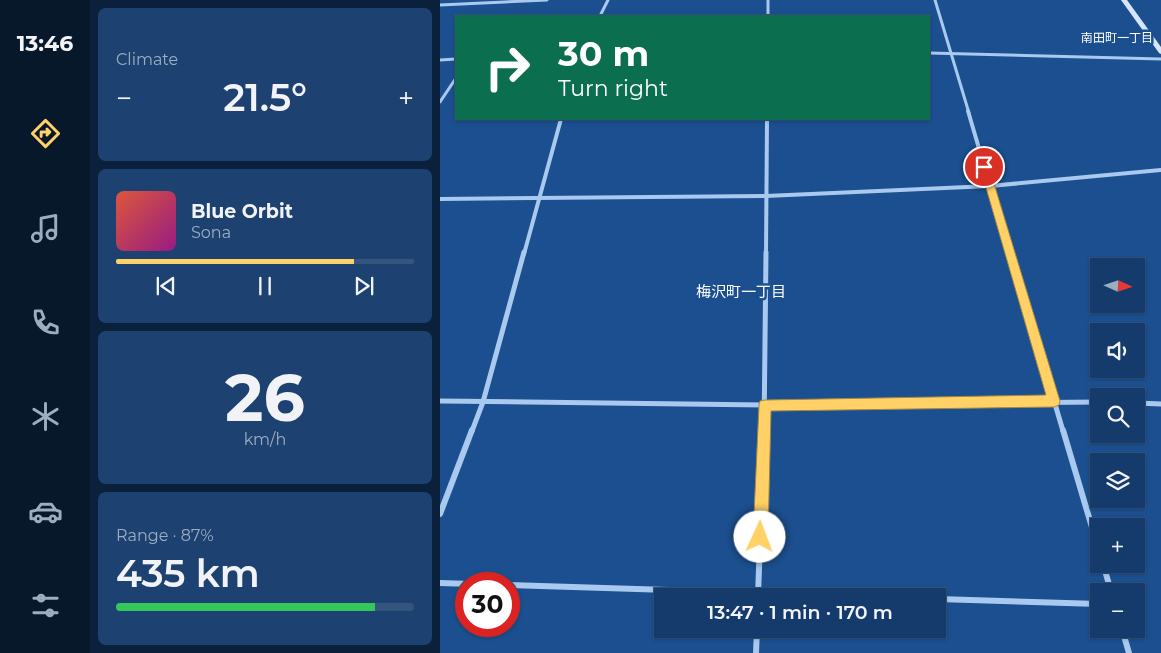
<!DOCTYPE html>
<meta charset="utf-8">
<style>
body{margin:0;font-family:Montserrat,"Noto Sans JP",sans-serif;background:#1d4271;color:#f1f3f6;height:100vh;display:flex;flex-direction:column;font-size:19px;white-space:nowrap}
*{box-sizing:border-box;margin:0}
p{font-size:16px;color:#9dadc1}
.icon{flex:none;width:28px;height:28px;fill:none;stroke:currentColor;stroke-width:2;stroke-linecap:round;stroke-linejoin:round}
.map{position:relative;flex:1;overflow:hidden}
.drawer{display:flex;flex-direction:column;gap:8px;padding:8px;background:#0b203b;width:350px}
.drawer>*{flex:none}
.hud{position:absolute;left:15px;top:15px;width:475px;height:105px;border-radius:0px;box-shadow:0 1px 4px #0004,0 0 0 1px #33557e;background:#0b6e4f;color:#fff;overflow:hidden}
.needle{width:32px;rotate:93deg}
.controls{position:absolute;left:650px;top:258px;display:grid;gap:10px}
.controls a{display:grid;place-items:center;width:55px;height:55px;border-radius:0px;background:#143b6b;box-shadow:0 1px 4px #0004,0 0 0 1px #33557e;font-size:25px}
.speed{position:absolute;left:15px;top:572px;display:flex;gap:10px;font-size:25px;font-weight:700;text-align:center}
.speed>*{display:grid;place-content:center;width:65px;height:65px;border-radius:50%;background:#143b6b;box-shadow:0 1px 4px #0004,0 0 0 1px #33557e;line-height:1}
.speed .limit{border:8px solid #d22;background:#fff;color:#111}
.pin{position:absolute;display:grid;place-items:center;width:42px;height:42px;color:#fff;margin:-21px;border:2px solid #fff;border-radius:50%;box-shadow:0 1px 5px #0007}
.me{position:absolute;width:55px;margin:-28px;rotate:2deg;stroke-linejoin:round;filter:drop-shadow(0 0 4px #0008)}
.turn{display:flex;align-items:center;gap:18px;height:105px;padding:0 20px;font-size:22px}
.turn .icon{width:65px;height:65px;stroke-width:2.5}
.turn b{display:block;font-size:35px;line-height:42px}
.big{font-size:38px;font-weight:600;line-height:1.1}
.drawer .tile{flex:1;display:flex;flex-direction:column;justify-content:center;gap:8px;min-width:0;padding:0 18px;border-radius:8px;background:#1d4271}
.drawer .dial{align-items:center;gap:0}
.dial b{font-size:65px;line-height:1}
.song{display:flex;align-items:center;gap:15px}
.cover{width:60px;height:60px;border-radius:8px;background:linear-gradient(135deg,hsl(10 70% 55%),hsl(310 70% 35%))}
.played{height:5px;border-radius:2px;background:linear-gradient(90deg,#ffd166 80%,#33557e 80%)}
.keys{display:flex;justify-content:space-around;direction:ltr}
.heat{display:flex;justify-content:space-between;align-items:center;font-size:28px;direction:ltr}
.charge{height:8px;border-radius:4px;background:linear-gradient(90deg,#34c759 87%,#33557e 0)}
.trip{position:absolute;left:214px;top:588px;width:292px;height:50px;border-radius:0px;background:#143b6b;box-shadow:0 1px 4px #0004,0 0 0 1px #33557e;font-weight:600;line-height:50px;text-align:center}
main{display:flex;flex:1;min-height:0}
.tabs{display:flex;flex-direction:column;width:90px;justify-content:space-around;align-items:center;background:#08182b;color:#9dadc1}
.tabs .icon{width:35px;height:35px}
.tabs .on{color:#ffd166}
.tabs b{font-size:22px;color:#f1f3f6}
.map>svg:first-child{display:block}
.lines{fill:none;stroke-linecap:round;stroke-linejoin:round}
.street-far3{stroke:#a9c9ee;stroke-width:3}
.street-far2{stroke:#a9c9ee;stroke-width:4}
.street-far1{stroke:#a9c9ee;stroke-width:5}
.street{stroke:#a9c9ee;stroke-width:6}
.secondary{fill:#d6e6fa;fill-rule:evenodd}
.route{fill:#ffd166;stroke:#a68842}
.labels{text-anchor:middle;stroke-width:5;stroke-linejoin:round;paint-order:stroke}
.far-neighbourhood-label{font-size:12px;fill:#fff;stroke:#1b4f8f}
.neighbourhood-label{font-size:15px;fill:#fff;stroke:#1b4f8f}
</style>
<main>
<nav class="tabs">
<b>13:46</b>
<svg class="icon on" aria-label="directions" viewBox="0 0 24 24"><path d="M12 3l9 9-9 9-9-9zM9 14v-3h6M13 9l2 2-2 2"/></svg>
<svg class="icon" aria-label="music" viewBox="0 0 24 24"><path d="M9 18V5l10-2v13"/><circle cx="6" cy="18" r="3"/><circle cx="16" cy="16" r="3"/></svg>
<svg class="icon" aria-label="phone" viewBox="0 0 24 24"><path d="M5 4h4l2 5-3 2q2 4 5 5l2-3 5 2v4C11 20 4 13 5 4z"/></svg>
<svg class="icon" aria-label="climate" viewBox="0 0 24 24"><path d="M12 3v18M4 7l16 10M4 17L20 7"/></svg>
<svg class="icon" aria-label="car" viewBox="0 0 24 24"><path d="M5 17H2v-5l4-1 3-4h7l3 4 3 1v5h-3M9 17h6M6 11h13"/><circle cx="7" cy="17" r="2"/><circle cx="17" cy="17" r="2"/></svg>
<svg class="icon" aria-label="filters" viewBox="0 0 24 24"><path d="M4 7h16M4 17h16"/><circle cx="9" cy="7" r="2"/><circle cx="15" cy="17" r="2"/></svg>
</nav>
<section class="drawer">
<div class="tile"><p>Climate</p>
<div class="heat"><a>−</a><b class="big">21.5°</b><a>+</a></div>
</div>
<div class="tile">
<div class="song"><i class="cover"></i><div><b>Blue Orbit</b><p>Sona</p></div></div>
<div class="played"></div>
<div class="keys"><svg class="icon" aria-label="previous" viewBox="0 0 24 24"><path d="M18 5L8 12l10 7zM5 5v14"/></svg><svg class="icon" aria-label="pause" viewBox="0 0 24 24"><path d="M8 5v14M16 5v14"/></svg><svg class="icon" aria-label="next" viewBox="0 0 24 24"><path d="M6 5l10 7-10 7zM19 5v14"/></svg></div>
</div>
<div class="tile dial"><b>26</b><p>km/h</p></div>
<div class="tile"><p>Range · 87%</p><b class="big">435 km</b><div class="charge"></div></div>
</section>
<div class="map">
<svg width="721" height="653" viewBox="0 0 721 653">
<rect width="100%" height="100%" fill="#1b4f8f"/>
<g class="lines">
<g class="street-far3">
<polyline points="328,0 328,16"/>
<polyline points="495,0 529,113"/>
<polyline points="0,5 107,0"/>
<polyline points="160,16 168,0"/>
<polyline points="489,53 721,59"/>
<polyline points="0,60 16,59"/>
<polyline points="0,102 16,78"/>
</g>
<g class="street-far2">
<polyline points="528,111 570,254"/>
<polyline points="0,199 326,196 550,186 721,170"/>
<polyline points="84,254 121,119"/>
<polyline points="326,254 327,119"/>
</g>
<g class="street-far1">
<polyline points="570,252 623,431"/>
<polyline points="0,401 325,405 659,402"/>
<polyline points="696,403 721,404"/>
<polyline points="32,431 43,402 84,252"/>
<polyline points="324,431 326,252"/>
</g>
<g class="street">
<polyline points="623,430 659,551"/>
<polyline points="0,514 32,430"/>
<polyline points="663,564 671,591"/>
<polyline points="0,583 32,584"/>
<polyline points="69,585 423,596"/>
<polyline points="318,596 324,430"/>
<polyline points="498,599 659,604"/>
<polyline points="682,629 689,653"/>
<polyline points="316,653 317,629"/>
</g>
<polygon class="secondary" points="681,0 687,0 721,47 721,54 719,53"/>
</g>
<polygon class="route" points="544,164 549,167 620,401 619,405 614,407 331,411 328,537 326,542 320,544 315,542 313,537 319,405 320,401 325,400 606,395 540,167"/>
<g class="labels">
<g class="far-neighbourhood-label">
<text x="677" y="42">南田町一丁目</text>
</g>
<g class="neighbourhood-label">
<text x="301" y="297">梅沢町一丁目</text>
</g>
</g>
</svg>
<div class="controls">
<a><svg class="needle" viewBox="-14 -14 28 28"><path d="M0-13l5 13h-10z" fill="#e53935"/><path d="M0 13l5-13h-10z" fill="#9dadc1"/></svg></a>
<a><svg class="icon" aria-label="sound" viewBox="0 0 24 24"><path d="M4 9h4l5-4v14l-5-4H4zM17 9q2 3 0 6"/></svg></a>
<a><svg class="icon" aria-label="search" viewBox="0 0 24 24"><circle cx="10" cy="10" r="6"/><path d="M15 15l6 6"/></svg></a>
<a><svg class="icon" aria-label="layers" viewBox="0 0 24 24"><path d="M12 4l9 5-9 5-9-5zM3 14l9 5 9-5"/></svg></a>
<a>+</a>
<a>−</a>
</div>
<div class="speed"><div class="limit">30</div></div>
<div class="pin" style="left:544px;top:167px;background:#d93025"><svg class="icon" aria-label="arrive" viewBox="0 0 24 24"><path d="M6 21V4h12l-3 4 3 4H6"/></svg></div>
<svg class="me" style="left:320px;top:537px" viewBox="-20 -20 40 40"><circle r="19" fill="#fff"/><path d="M0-13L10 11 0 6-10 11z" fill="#ffd166"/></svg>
<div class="trip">13:47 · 1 min · 170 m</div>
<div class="hud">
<div class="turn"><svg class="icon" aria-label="right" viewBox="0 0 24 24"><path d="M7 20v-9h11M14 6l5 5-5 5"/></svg><div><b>30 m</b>Turn right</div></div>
</div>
</div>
</main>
